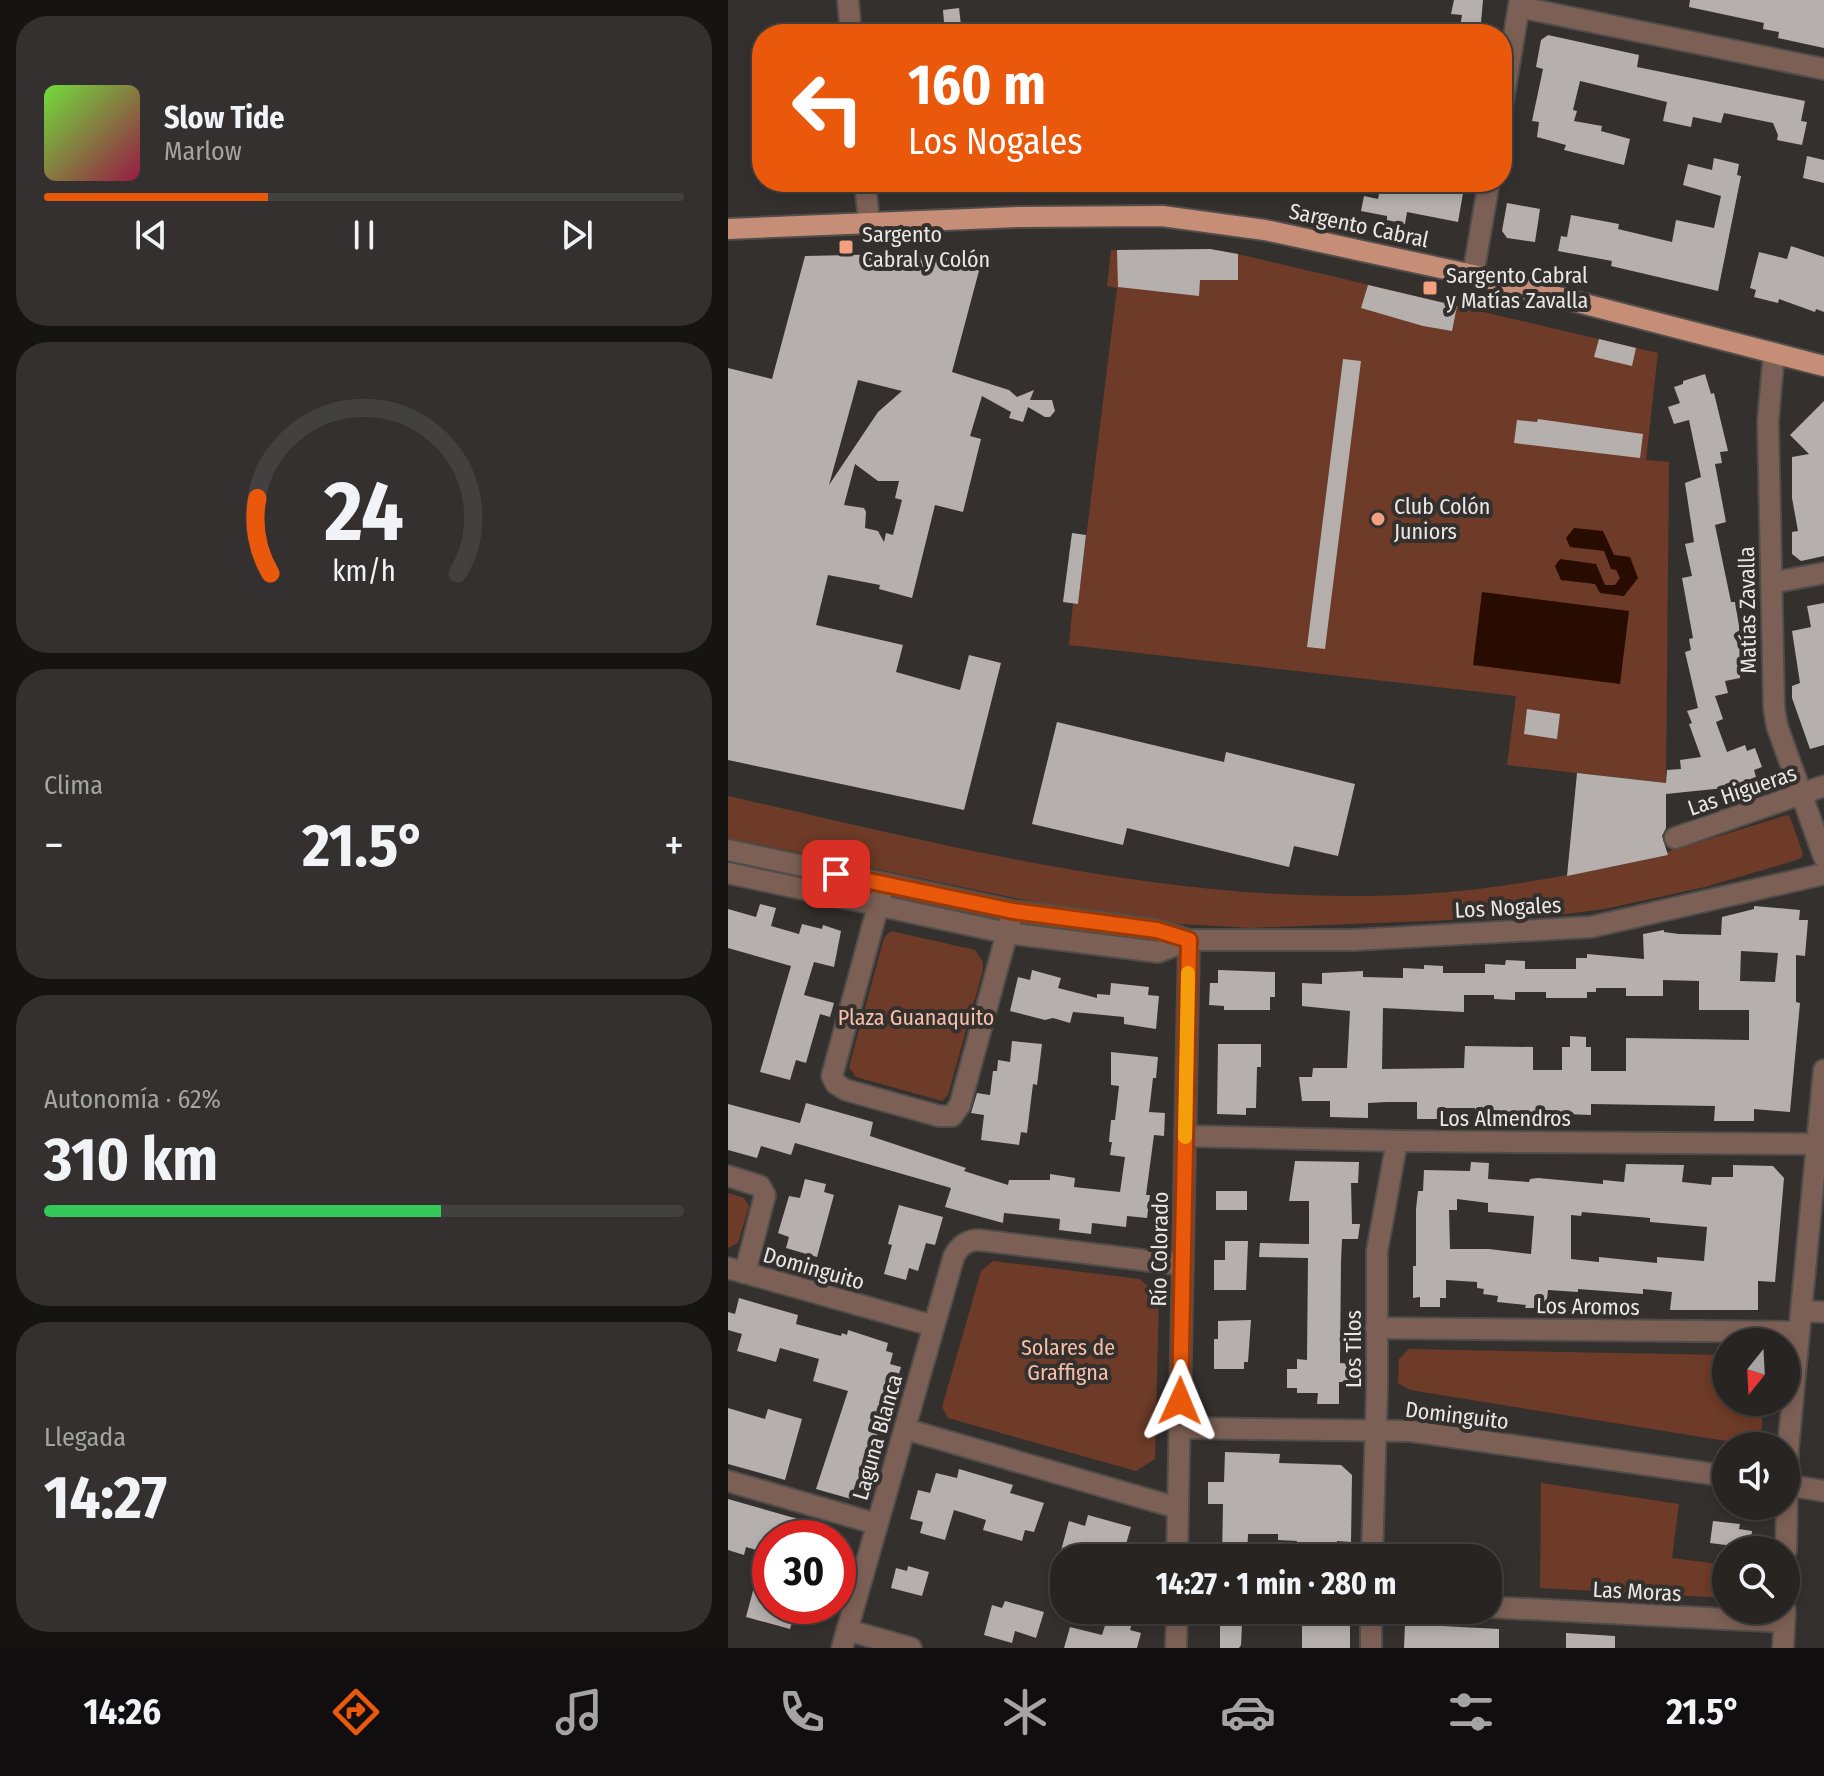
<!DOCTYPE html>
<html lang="es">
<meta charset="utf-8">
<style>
body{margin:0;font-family:"Fira Sans Condensed",sans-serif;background:#33302f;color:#f1f3f6;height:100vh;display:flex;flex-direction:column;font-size:30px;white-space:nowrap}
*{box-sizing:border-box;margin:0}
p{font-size:26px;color:#a4a4a5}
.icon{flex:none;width:44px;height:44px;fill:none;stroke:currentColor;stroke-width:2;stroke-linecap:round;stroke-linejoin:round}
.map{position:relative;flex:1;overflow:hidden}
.side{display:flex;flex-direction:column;gap:16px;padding:16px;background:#151413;width:728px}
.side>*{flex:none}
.top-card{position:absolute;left:24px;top:24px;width:760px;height:168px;border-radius:32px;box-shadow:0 4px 12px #0003,0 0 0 2px #434140;background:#ea580c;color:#fff;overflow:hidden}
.needle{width:52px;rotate:198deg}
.tools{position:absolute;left:984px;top:1328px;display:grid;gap:16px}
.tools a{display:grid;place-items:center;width:88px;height:88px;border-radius:50%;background:#272422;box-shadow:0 4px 12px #0003,0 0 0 2px #434140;font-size:40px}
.speed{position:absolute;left:24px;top:1520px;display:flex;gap:16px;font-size:40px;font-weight:700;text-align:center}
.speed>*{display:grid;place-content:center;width:104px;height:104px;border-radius:50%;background:#272422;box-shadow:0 4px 12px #0003,0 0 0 2px #434140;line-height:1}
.speed .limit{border:12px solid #d22;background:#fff;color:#111}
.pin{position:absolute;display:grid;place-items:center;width:68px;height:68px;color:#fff;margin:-34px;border-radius:16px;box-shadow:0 4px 12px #0006}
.me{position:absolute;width:88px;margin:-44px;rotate:1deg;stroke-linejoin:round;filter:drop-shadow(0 0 6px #0008)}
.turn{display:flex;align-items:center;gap:28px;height:168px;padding:0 24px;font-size:36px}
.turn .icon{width:104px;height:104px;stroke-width:2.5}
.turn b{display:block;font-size:56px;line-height:68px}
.big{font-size:60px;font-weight:700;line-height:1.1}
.side .tile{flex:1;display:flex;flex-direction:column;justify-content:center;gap:12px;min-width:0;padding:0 28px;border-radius:32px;background:#33302f}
.side .dial{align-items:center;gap:0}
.dial svg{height:208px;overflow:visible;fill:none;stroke:#434140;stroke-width:7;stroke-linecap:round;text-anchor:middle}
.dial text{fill:#f1f3f6;stroke:none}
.song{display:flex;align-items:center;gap:24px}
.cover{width:96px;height:96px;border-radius:12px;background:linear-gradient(135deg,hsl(100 70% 55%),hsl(340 70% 35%))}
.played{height:8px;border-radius:4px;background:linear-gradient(90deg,#ea580c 35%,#434140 35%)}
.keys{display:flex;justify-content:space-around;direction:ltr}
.heat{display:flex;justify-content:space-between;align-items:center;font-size:44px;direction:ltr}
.charge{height:12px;border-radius:6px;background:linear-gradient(90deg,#34c759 62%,#434140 0)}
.trip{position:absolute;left:322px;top:1544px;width:452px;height:80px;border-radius:32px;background:#272422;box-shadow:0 4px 12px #0003,0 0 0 2px #434140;font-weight:700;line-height:80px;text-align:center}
.tabs{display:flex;height:128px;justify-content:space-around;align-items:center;background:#100e0e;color:#a4a4a5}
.tabs .icon{width:56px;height:56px}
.tabs .active{color:#ea580c}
.tabs b{font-size:36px;color:#f1f3f6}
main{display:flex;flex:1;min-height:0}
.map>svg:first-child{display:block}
.green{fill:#6d3b27}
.water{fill:#280b01}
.building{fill:#b5b0ae;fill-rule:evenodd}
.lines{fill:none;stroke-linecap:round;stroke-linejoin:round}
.minor-casing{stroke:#514d4b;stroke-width:24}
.major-casing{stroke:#514d4b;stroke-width:24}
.minor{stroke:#7c6055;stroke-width:20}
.major{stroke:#c68e77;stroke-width:20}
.route-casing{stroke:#983908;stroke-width:20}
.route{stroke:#ea580c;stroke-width:14}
.slow{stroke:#f59e0b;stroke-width:14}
.poi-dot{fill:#f2a07f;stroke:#34302e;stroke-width:3}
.labels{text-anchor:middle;stroke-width:8;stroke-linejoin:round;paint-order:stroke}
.street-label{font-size:22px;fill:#eae8e6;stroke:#34302e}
.poi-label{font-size:22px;fill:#eae8e6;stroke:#34302e;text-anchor:start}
.park-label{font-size:22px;fill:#f7bfa8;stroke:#34302e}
</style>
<main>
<section class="side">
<div class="tile">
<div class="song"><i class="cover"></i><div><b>Slow Tide</b><p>Marlow</p></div></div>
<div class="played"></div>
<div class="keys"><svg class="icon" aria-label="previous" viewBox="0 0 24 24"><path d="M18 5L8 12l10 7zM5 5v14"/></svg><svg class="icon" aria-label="pause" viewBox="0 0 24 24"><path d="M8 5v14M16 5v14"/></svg><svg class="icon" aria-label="next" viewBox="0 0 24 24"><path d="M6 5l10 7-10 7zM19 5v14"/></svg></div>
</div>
<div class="tile dial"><svg viewBox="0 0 100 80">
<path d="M14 69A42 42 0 1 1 86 69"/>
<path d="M14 69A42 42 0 0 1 9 40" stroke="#ea580c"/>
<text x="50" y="56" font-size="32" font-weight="700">24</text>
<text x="50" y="72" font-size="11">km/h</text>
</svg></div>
<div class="tile"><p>Clima</p>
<div class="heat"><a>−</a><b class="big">21.5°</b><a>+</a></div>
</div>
<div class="tile"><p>Autonomía · 62%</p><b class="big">310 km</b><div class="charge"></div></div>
<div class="tile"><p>Llegada</p><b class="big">14:27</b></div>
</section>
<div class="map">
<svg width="1096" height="1648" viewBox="0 0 1096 1648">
<rect width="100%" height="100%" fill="#34302e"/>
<g class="green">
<polygon points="482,249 514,255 930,353 918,460 941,462 938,783 779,765 788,696 341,645 345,603 350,603 389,288 379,286 383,250"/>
<path d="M0 796C230 848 456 908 694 894 777 889 858 872 939 855V852L1059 815 1062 817 1075 854 1073 858 1062 862 977 887 877 909 823 916 522 928 453 924 330 907 0 838Z"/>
<polygon points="163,931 247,950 255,962 255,970 220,1095 214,1101 128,1077 121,1067 156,938"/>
<polygon points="0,1193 16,1198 21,1206 10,1243 0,1248"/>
<polygon points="265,1261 412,1279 431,1297 427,1459 408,1471 220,1418 214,1407 253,1271"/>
<polygon points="681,1349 998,1355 998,1402 1036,1402 1033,1434 1017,1444 682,1390 670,1383 671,1359"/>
<polygon points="813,1483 951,1504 944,1558 998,1565 998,1598 812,1588"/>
</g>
<g class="water">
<polygon points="846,528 875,531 886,555 902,557 910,578 896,596 872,593 867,584 833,580 827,566 832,559 868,564 877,585 887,585 892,578 888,570 883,569 876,551 842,547 838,538"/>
<polygon points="754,592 901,611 892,684 745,665"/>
</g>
<g class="building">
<polygon points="726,0 755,0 752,34 731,34 734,15 723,14"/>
<polygon points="962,0 1096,0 1096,48 1050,38 1051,32 1035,29 1036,23 961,7"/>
<polygon points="231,8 234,34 217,34 215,10"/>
<polygon points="820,35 911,55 909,67 1077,101 1073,121 1079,122 1074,145 1049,140 1050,135 1045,123 996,113 993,123 965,117 963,127 935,121 939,102 852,81 845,110 849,111 846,121 874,126 873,131 902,139 896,165 836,150 838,145 809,137 811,122 804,121 815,69 808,67 813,40"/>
<polygon points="1079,156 1096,160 1096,183 1075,178"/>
<polygon points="986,158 1011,164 1009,175 1013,176 990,291 883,266 884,261 830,251 833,236 839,237 843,215 891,224 890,229 944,242 948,220 986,228 993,196 955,185 960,164 984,170"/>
<polygon points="666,182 737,182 730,222 679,212 677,224 659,220 659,216 633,211 636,196 650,199 652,189 664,192"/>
<polygon points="779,203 812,209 807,242 779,238 774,231"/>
<polygon points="1063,246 1096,257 1096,312 1088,309 1087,312 1051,299 1050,303 1026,297 1028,290 1022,288 1031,252 1059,259"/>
<polygon points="482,249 510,254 510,280 472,280 471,296 390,287 389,250"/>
<path d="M256 252 224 372 281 390 289 397 306 390 302 400H324L327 411 322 417H317L300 407 295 422 281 418 283 412 254 396 242 436 253 439 235 512 207 505 184 598 151 589 152 585 100 575 88 625 175 645 168 672 232 690 241 655 273 663 236 810 0 760V368L44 379 77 256ZM130 380 174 391 150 412 101 485ZM127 464 150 481H171L167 498 174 500 165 535 158 533 156 542 150 531 137 528 138 512 136 508 116 505Z"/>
<polygon points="640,285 729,306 724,331 695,326 633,308"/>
<polygon points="871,339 908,348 904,366 866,357"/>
<polygon points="615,359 633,361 597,649 579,647"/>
<polygon points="977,374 983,394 986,393 1000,451 992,452 994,463 987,464 998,522 987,525 1003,602 1007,602 1011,626 1012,678 997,681 1000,693 987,696 995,719 988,722 999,752 1017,745 1019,751 1027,748 1034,767 1026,770 1028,777 1005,785 1006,787 938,794 938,828 934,836 940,855 839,876 849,773 938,783 939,770 953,769 952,760 973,757 961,724 964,723 959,711 970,708 957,652 963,650 961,639 965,638 954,578 964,576 957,544 966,542 957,483 973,477 961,420 946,424 940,407 952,403 946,387 955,384 955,381"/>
<polygon points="1096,401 1096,556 1073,561 1064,554 1064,532 1070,531 1064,498 1064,457 1081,454 1062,435"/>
<polygon points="810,419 915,434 912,458 786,443 789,420 809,422"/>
<polygon points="344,533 358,535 350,604 335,602"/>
<polygon points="1096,603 1096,745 1082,749 1064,698 1064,686 1072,683 1064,631 1083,627 1079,606"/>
<polygon points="799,709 832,714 829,739 796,734"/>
<polygon points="329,722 496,762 498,752 627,784 610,856 566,846 561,867 399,828 395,845 304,824"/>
<polygon points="32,904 48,908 43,926 71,934 74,924 94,929 95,925 113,931 106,967 86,962 76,995 106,1003 102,1017 92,1014 78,1063 68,1060 62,1080 32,1072 63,966 0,948 0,909 28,917"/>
<path d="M1026 906 1072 910 1071 920H1080L1077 956 1068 955V1002L1072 1003 1062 1112 1026 1109V1121H986L987 1106 863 1104V1115L813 1113V1120L747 1119V1108H718V1119H689V1102H659L640 1103V1118L602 1117V1101H574L571 1077H584L585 1068H619L622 1011 574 1006V983L594 984V973L635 971V977L675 978V968L696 969V965L715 966V973H757V964L777 965 778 960 797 961V969H848V958H859V954L916 959 915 934 936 930V932L951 934 993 935 994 917 1026 909ZM1013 951 1050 953 1047 982 1012 981ZM935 980 971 981V1010H1021V1040L898 1038V1071H863V1047H858V1037L842 1036V1047H834V1070H805V1047L737 1046 736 1068 654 1069 655 1008 736 1012V995H766V999L787 1000V992H818V998H859V992H868V988H898V996H935Z"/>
<polygon points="304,970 333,978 330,988 369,998 369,994 382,995 383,983 421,987 420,995 431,996 428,1029 396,1024 396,1017 345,1012 342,1023 325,1018 317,1020 282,1011 290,977 302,980"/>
<polygon points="490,970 547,972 547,997 542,997 542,1010 496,1010 496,1006 481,1005 482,983 490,983"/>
<polygon points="284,1041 314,1044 309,1085 305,1084 299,1133 293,1132 291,1145 253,1140 256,1115 243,1113 249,1093 262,1095 265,1071 269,1071 270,1060 282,1062"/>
<polygon points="490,1044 533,1044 533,1067 529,1067 528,1108 518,1108 518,1115 489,1114"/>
<polygon points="383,1052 430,1057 428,1078 425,1078 421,1112 437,1113 436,1136 426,1135 418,1195 422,1195 419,1218 399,1216 398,1227 364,1223 363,1234 331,1230 332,1219 276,1213 275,1223 217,1207 223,1188 67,1143 63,1155 33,1146 29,1158 0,1150 0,1104 72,1123 78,1103 145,1122 142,1136 238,1168 236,1171 280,1185 281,1180 322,1180 322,1174 347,1178 346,1187 392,1192 397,1157 382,1155 384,1142 381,1142 383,1120 387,1120 391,1086 383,1085"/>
<polygon points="567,1161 631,1162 630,1183 623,1183 624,1224 632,1224 630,1239 614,1239 613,1261 612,1363 626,1364 626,1382 611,1382 611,1404 589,1404 590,1393 569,1393 569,1388 559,1388 559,1369 569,1369 569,1359 579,1360 580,1258 531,1257 532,1243 581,1244 581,1201 561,1201"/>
<path d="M743 1162 761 1163 760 1179 801 1182 802 1179 810 1178 875 1184V1180L896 1182 898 1164 956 1165 954 1182 983 1185 984 1177H1005V1165L1045 1166 1056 1178 1047 1282 1030 1281V1310H942L944 1292 915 1289V1294L850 1289V1292L820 1290 818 1308H797L798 1305 769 1302 770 1296 755 1294 756 1289 749 1288V1282L718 1280V1298H712V1307H692V1297L685 1298V1266H688V1209L690 1191H695L696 1170 742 1171ZM729 1199 760 1203V1212L806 1216 803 1254 761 1249H722L721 1210H729ZM854 1212 922 1218V1222L979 1227 976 1261 929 1257V1263L871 1257V1262L843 1259V1215L853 1216Z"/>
<polygon points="77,1179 98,1184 96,1192 106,1195 89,1257 58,1248 61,1237 50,1233 61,1196 72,1198"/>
<rect x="488" y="1191" width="31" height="19"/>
<polygon points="171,1205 215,1217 207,1245 198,1243 190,1271 181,1268 178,1280 156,1274 164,1245 160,1244"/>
<polygon points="497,1241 520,1241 518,1290 486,1290 486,1260 497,1260"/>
<polygon points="11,1298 70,1315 68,1324 113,1336 114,1333 119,1335 120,1330 160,1343 158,1351 165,1353 162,1364 173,1367 164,1398 160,1397 142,1461 138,1460 130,1486 127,1485 123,1499 88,1489 120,1391 85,1381 91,1359 52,1348 48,1362 9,1351 14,1334 0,1330 0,1312 7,1314"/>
<polygon points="523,1320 520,1362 516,1362 516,1369 486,1369 486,1339 490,1339 490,1321"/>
<polygon points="0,1408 37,1419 40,1409 74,1419 57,1480 0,1464"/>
<polygon points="497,1452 552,1454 551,1463 613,1465 624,1475 623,1542 609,1541 609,1558 576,1558 576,1550 569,1550 569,1541 550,1540 550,1534 520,1534 519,1558 494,1558 495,1504 480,1504 480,1482 496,1482"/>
<polygon points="231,1469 285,1485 282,1493 316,1503 306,1532 297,1530 294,1541 255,1530 258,1520 226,1510 217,1540 192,1533 195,1522 182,1519 190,1490 202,1493 208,1473 229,1478"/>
<polygon points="0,1499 77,1521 72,1538 42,1538 42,1554 18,1547 16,1555 0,1550"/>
<polygon points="360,1515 403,1527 396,1551 386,1548 383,1558 331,1558 341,1521 357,1526"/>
<polygon points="985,1521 1012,1524 1011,1529 1024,1531 1022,1548 982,1543"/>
<polygon points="180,1566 201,1572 194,1596 163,1588 168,1568 179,1571"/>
<polygon points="26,1587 42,1592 42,1606 69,1606 62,1629 18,1617"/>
<polygon points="277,1601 316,1612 308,1638 287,1631 284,1643 256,1635 264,1605 274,1608"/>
<polygon points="382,1610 408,1610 402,1630 413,1633 409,1648 336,1648 342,1627 374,1635"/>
<polygon points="574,1610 607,1610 607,1623 622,1623 622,1648 574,1648"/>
<polygon points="492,1624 514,1624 513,1645 511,1648 492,1648"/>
<polygon points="677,1624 771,1629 771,1648 676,1648"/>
<polygon points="838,1633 887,1636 887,1648 838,1648"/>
</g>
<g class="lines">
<defs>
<g id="minor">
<polyline points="120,0 123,34"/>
<polyline points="791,7 1096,69"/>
<polyline points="774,107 792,0"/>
<polyline points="137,182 141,222"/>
<polyline points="745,275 761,182"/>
<polyline points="1046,353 1040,421 1046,708 1049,726 1096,857"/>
<polyline points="1043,583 1096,573"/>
<polyline points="947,838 1096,786"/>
<polyline points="0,850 285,911 429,930 461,940 625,940 863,927 1096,874"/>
<polyline points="0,873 279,933 430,952 461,940"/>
<polyline points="156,884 104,1076 108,1084 118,1090 211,1116 224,1116 232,1105 285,911"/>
<polyline points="457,1136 669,1141 1096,1144"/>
<polyline points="0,1176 32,1186 37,1195 17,1273"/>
<polyline points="0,1268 206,1326"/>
<polyline points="1073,1311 1096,1312"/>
<polyline points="648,1328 1071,1332"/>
<polyline points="452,1428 683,1431 998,1476"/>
<polyline points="177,1429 450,1508"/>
<polyline points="0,1481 149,1524"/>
<polyline points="1058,1485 1096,1491"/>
<polyline points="1058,1550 1060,1449 1096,1070"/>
<polyline points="449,1558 461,940"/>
<polyline points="644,1558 649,1389 649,1251 669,1141"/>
<polyline points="760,1607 1056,1622"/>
<polyline points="119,1630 183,1648"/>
<path d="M114 1648 226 1256C232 1245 239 1240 251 1240L455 1265"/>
<polyline points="448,1648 449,1610"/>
<polyline points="643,1648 643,1610"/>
<polyline points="1055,1648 1057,1610"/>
</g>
<polyline id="major" points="0,229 291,217 434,216 537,230 745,275 1096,366"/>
</defs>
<use href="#minor" class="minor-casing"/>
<use href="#major" class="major-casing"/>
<use href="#minor" class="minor"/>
<use href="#major" class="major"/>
</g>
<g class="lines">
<defs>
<polyline id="route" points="108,874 285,911 429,930 461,940 452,1401"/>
</defs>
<use href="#route" class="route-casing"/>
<use href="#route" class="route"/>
<polyline class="slow" points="457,1137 460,973"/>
</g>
<g class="poi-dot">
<rect x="110" y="239" width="16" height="16" rx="4"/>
<rect x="694" y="280" width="16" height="16" rx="4"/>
<circle cx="650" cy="519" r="8"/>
</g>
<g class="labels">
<g class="street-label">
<text transform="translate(631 225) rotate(12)" y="8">Sargento Cabral</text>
<text transform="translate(1019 610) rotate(-91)" y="8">Matías Zavalla</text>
<text transform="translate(1014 790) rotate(-19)" y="8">Las Higueras</text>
<text transform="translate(780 907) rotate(-3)" y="8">Los Nogales</text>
<text x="777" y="1126">Los Almendros</text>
<text transform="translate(431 1249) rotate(-89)" y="8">Río Colorado</text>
<text transform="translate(86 1268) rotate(16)" y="8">Dominguito</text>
<text transform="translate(860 1306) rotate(1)" y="8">Los Aromos</text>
<text transform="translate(625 1349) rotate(-90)" y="8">Los Tilos</text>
<text transform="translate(729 1415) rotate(7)" y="8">Dominguito</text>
<text transform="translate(149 1437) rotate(-74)" y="8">Laguna Blanca</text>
<text transform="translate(909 1591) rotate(3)" y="8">Las Moras</text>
</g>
<g class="poi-label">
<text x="134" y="242">Sargento<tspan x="134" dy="25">Cabral y Colón</tspan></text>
<text x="718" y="283">Sargento Cabral<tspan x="718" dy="25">y Matías Zavalla</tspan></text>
<text x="666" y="514">Club Colón<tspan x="666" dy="25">Juniors</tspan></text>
</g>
<g class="park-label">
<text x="188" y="1025">Plaza Guanaquito</text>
<text x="340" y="1355">Solares de<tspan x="340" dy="25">Graffigna</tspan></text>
</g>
</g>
</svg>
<div class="tools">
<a><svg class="needle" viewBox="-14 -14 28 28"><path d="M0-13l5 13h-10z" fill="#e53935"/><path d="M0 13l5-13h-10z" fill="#a4a4a5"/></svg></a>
<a><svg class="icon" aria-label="sound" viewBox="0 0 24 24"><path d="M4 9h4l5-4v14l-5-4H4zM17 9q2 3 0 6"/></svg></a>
<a><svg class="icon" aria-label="search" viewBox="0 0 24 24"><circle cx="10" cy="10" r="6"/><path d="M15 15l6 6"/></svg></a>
</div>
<div class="speed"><div class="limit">30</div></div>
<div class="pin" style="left:108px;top:874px;background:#d93025"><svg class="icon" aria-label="arrive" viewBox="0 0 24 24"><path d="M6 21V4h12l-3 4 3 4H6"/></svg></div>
<svg class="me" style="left:452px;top:1401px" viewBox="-20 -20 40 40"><path d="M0-17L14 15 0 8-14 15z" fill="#ea580c" stroke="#fff" stroke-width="4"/></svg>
<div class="trip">14:27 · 1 min · 280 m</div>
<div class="top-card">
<div class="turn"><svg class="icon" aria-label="left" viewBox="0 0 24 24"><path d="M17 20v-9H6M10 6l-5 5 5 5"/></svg><div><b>160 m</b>Los Nogales</div></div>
</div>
</div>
</main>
<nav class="tabs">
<b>14:26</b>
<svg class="icon active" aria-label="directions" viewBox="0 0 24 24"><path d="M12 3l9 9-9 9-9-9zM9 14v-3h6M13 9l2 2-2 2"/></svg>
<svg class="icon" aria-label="music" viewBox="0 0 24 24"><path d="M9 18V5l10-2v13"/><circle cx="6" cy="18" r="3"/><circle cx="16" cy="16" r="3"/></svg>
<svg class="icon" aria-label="phone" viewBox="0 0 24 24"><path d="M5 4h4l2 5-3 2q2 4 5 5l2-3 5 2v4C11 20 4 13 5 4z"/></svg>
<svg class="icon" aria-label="climate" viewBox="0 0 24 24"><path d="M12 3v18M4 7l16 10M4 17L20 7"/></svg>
<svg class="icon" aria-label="car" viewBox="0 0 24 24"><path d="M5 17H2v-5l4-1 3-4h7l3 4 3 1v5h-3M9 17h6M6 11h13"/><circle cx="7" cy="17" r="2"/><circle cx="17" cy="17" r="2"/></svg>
<svg class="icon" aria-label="filters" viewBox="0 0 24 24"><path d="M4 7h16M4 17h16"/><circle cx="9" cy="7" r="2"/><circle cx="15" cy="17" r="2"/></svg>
<b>21.5°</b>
</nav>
